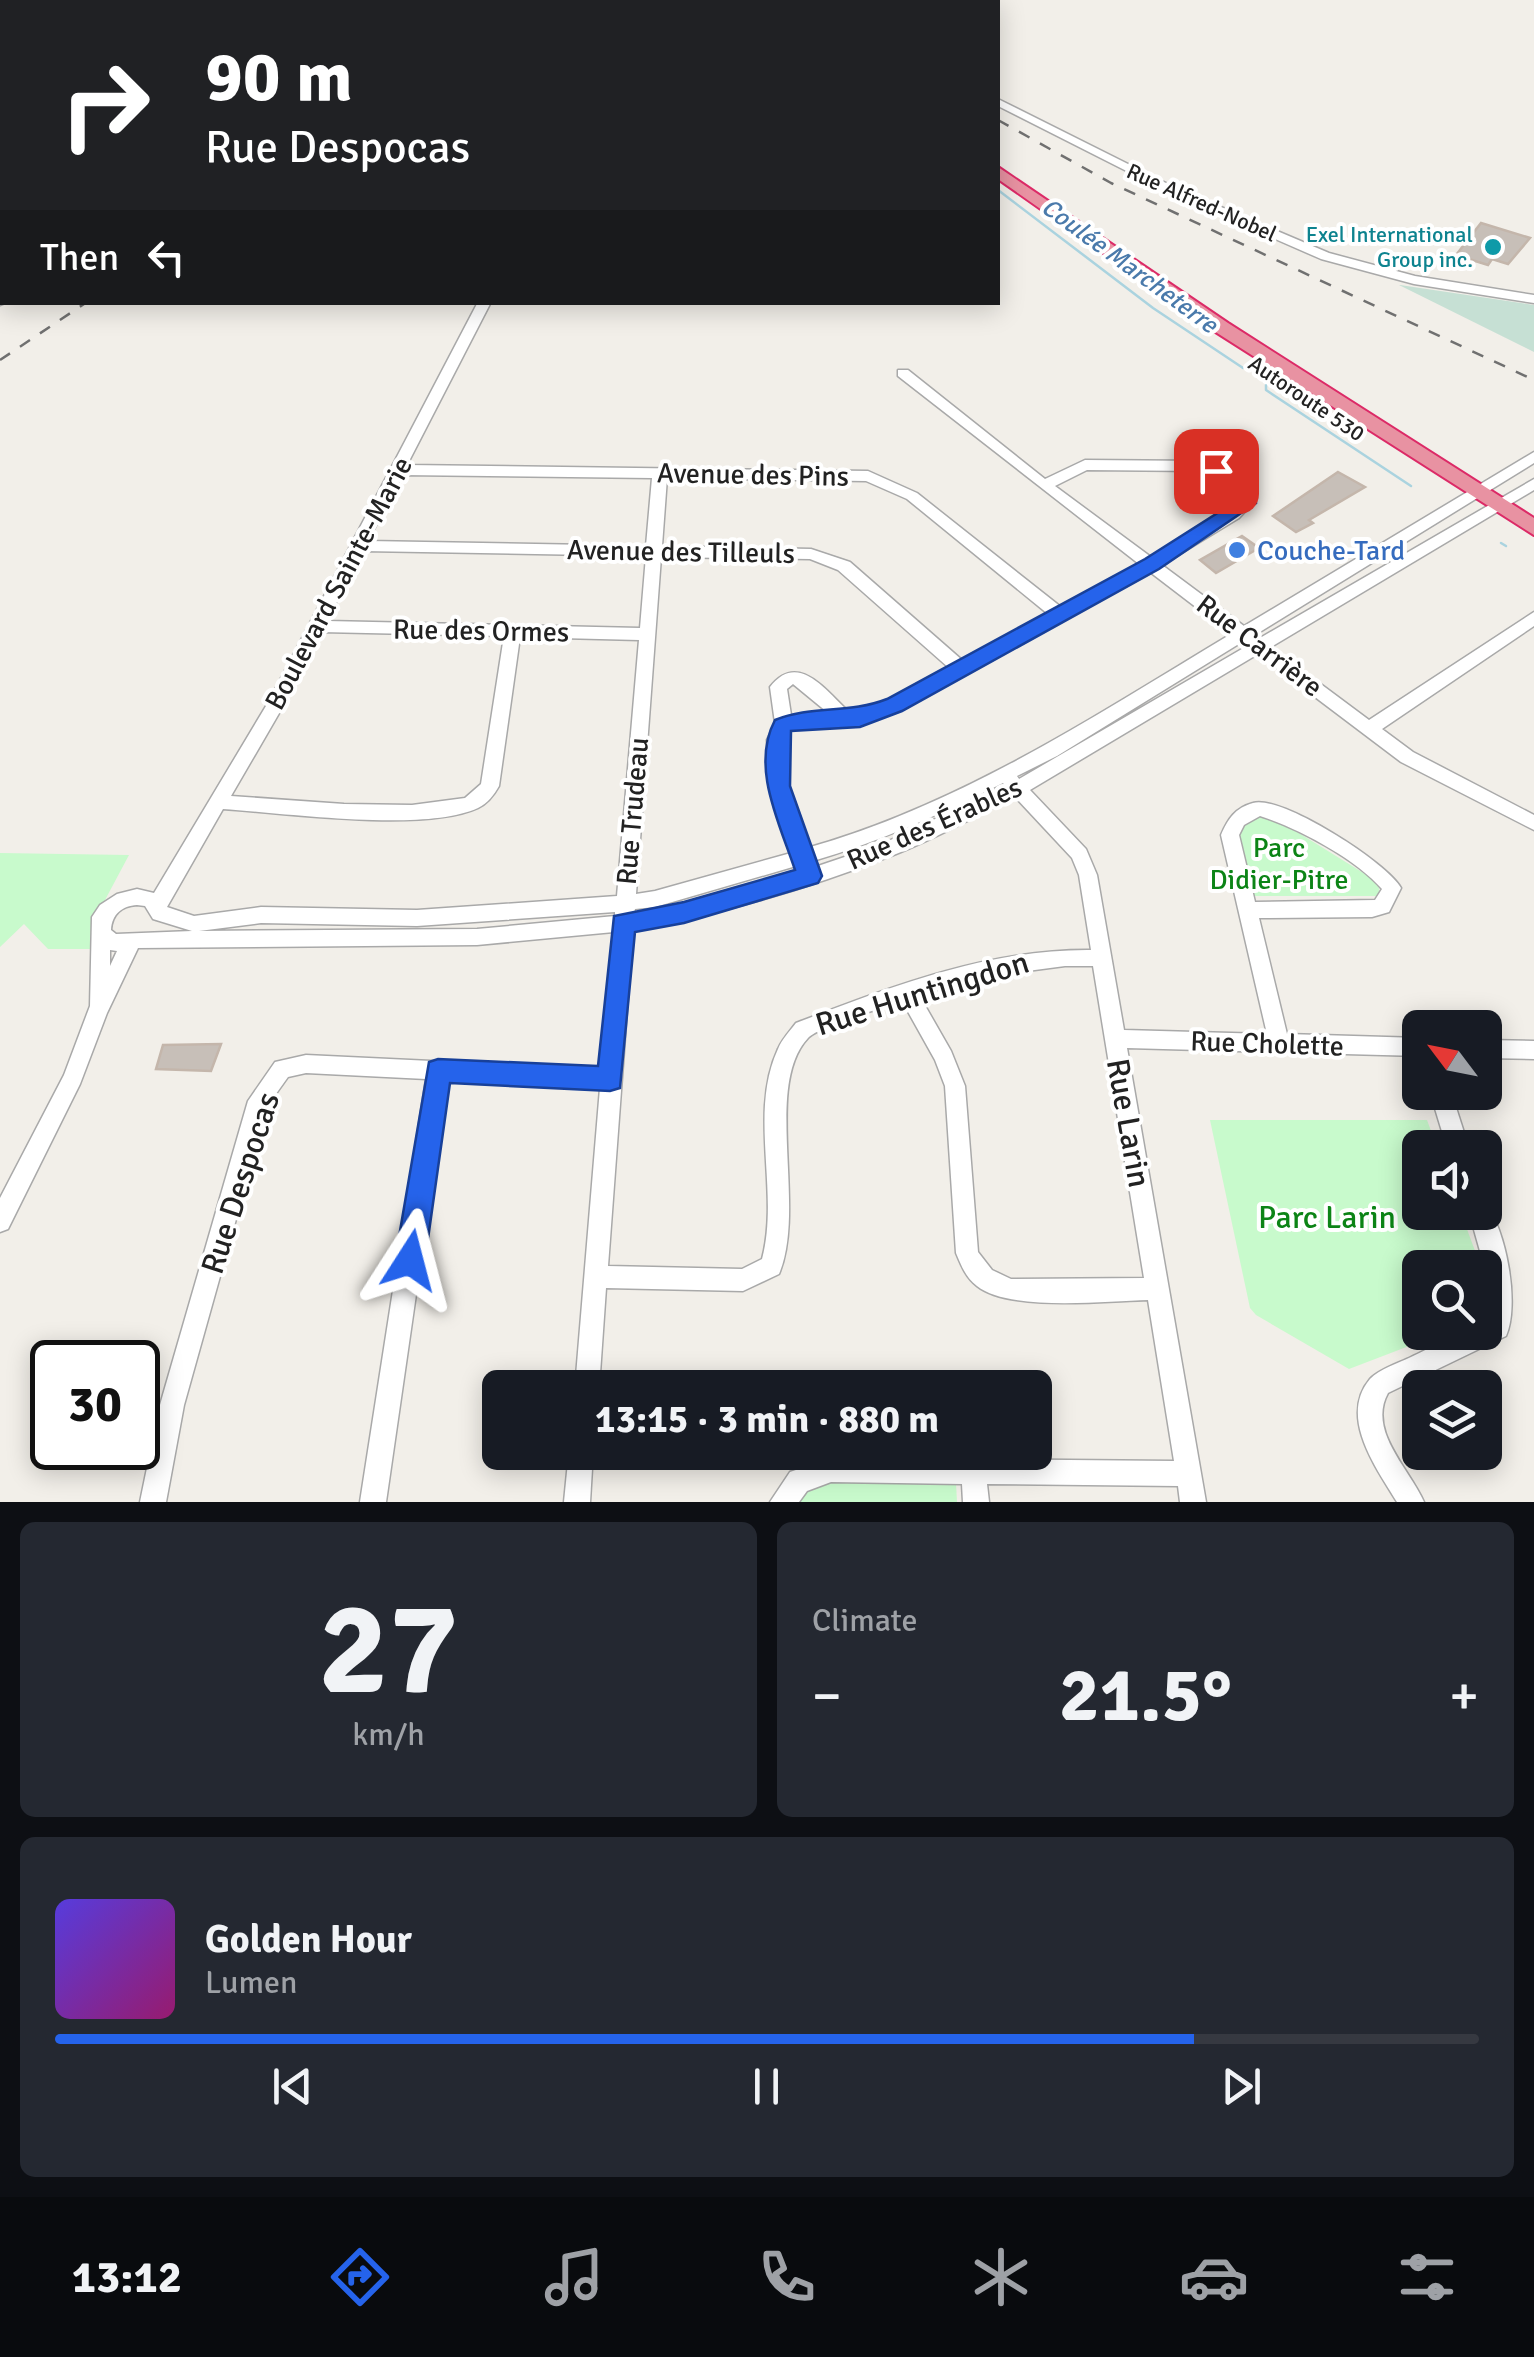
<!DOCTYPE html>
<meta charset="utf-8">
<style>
body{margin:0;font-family:Signika,sans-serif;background:#242831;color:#f1f3f6;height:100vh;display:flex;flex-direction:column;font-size:38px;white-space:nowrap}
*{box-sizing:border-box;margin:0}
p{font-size:32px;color:#9ea1a6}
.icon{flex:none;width:55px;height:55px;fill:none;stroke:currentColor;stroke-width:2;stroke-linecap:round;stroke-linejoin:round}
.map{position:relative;height:1502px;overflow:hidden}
.side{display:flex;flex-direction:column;gap:20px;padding:20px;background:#0d0f14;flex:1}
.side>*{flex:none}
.hud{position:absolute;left:0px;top:0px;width:1000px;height:305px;box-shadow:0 5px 25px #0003;background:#202124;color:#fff;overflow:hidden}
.needle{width:65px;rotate:302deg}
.fabs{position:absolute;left:1402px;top:1010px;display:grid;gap:20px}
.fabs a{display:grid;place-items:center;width:100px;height:100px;border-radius:15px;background:#171b24;box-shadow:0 5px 25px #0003;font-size:50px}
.speed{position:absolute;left:30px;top:1340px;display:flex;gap:20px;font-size:50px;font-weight:700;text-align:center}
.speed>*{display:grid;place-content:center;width:130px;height:130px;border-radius:50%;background:#171b24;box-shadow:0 5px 25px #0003;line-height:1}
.speed .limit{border:5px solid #111;border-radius:15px;background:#fff;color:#111}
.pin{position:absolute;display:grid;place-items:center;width:85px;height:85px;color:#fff;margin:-42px;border-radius:20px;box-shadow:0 5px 15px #0006}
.me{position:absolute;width:110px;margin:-55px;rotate:9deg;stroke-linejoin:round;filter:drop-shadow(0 0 8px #0008)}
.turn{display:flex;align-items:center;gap:35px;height:210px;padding:0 40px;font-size:45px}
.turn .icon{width:130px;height:130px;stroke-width:2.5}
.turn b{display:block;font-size:70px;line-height:85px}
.then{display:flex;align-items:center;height:95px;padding:0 40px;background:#0003;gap:20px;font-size:38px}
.big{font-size:75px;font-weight:700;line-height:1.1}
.side .card{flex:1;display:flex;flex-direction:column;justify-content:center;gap:15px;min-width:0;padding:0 35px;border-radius:15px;background:#242831}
.side .dial{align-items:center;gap:0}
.dial b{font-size:130px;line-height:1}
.song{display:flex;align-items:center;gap:30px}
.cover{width:120px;height:120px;border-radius:15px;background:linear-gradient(135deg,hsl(250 70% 55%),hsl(320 70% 35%))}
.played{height:10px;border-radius:5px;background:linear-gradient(90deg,#2563eb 80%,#363941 80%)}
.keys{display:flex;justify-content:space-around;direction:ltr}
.heat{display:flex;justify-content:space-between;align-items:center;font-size:55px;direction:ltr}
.side .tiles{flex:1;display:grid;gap:20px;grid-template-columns:1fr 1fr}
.card:last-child{grid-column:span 2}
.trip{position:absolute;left:482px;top:1370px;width:570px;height:100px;border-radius:15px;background:#171b24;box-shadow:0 5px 25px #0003;font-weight:700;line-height:100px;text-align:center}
.tab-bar{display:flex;height:160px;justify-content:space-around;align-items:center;background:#090b0e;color:#9ea1a6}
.tab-bar .icon{width:70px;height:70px}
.tab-bar .active{color:#2563eb}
.tab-bar b{font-size:45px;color:#f1f3f6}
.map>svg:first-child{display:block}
.wetland{fill:#c6e0d4}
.park{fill:#c8facc}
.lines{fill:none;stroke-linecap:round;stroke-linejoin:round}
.stream{stroke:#aad3df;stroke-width:2.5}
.building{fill:#c7bfb8;stroke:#c4b6ab;stroke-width:2.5}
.minor-casing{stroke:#a9a9a9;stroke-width:3}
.highway-casing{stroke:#dc2a67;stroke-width:4}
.minor{fill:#fff;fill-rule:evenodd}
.highway{fill:#e892a2;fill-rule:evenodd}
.rail{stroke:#707070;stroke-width:2.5;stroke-dasharray:12 12;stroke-linecap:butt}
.route{fill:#2563eb;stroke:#184099;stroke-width:2.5}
.culture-dot{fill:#0f9aa8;stroke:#fff;stroke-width:4}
.shop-dot{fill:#3f7fe0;stroke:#fff;stroke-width:4}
.labels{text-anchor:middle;stroke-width:8;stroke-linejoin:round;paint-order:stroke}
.far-street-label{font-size:22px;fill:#222;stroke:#fff}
.far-culture-label{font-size:22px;fill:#0d838f;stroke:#fff;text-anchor:end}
.far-water-label{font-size:25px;font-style:italic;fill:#4a7aab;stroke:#fff}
.street-label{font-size:28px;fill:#222;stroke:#fff}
.shop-label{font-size:28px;fill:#366cbe;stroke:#fff;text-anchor:start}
.park-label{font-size:28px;fill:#0c8416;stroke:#fff}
.near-street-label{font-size:32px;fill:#222;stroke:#fff}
.near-park-label{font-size:32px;fill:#0c8416;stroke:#fff}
</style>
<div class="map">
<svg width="1534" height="1502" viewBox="0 0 1534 1502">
<rect width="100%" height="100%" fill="#f2efe9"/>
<polygon class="wetland" points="1400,285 1534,305 1534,352 1399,285"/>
<g class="park">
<polygon points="1259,814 1273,817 1378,882 1380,896 1254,896 1235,838 1241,826"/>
<polygon points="0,853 129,855 97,915 91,949 48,949 24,924 0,947"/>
<polygon points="1210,1120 1427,1120 1437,1147 1420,1148 1420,1212 1461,1213 1481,1267 1420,1268 1420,1332 1443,1333 1349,1369 1256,1315 1250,1308"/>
<polygon points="816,1483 956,1483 957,1502 795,1502"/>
</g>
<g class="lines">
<g class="stream">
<polyline points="998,190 1153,308 1243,368"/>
<polyline points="1266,385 1266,390 1411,486"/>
<polyline points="1501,543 1506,546"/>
</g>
</g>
<g class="building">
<polygon points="1481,223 1530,238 1508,264 1492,259 1488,265 1456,255"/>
<polygon points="1338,472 1365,487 1309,520 1313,523 1296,532 1273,516"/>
<polygon points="1242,536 1259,548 1216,573 1200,560"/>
<polygon points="221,1044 211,1071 156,1069 163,1045"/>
</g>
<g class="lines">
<defs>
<g id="minor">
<polygon points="806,0 818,0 819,2 808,2"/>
<rect x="0" y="99" width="2" height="6"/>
<polygon points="998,99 1174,187 1329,253 1415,276 1534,295 1534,303 1414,284 1321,259 1166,191 998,106"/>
<rect x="0" y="144" width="2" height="6"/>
<polygon points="0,185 2,186 2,193 0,193"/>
<polygon points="0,232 2,233 2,241 0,240"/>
<polygon points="2,296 2,302 7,302 0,305"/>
<path d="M478 302H491L407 465 868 471 917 493 1061 607 1139 564 898 376V370H908L1045 479 1085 460 1204 461 1255 495V501L1239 518 1162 565 1244 626 1534 452V463L1255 635 1260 638 1534 479V490L1271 647 1369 720 1534 612V626L1382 729 1413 752 1534 815V830L1401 762 1258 654 1030 790 1086 849 1097 875 1124 1030 1267 1034 1221 835C1228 819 1235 808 1253 803 1280 794 1388 863 1401 888L1389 912 1372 917 1259 918 1287 1034 1420 1038V1056L1127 1048 1206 1502H1180L1178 1486 987 1484 989 1502H963L962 1484 831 1482 807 1491 799 1502H770L790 1472 831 1458 1174 1461 1148 1300C1105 1301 1010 1312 977 1286 966 1278 961 1265 956 1253L945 1086 935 1060 902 1001C882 1008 820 1026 808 1038 763 1086 807 1208 779 1274L743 1291 606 1288 599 1388H575L600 1088 447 1080 386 1502H360L426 1079 306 1073 288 1077 268 1105 184 1405 166 1502H140L160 1405 248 1101 275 1062 306 1055 602 1069 614 932 477 945 138 948 107 1013 80 1084 8 1229 0 1232V1198L64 1075 90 1006 92 917 100 905 117 894 137 889 154 893 269 701ZM1087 470 1201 471 1241 499 1229 512 1151 557 1055 486ZM402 475 652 478 646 546 368 541ZM667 478 866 481 907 499 1048 614 962 660 850 562 811 549 662 546ZM363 551 646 556 640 628 327 621ZM661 557 810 559 838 570 949 668C919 684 883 711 849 712 825 690 798 651 770 687L775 723 767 740 768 776 791 853 655 891 636 894ZM1150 572 1231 634C1096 715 961 805 807 848 794 813 774 767 789 730L800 725 860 724 900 709ZM321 632 504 636 481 784 465 798 412 805 344 804 231 796 285 703ZM520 637 639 640 617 896 417 910 261 907 194 916 167 907 223 809C284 813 424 833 478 808 488 803 494 795 499 786ZM1242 642 1247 646 1019 779 1017 776 1057 756ZM793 684 827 712 791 715 787 689ZM1003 783 1005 786 880 845 815 867 813 861C879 842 941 814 1003 783ZM1015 797 1072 858 1079 875 1091 950C987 949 891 987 796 1023 790 1031 782 1039 778 1049 748 1114 780 1191 762 1259L742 1269 608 1266 633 929C721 915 808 888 891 856 933 840 974 817 1015 797ZM1260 816C1298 828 1356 859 1382 889L1375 900 1255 902 1239 835 1244 825ZM796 866 799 872 787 876 684 905 634 913 635 909 655 907ZM137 905 145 906 153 919 192 931 116 934 111 930C112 914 122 906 137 905ZM615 912V916L477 929 199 931 261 923 417 926ZM110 950 117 951 110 966ZM1065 966H1093L1144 1278 1011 1279 992 1270 978 1252 965 1086 951 1051 919 995 989 976Z"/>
<polygon points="1485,1040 1534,1041 1534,1059 1485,1058"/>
<polygon points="1430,1092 1451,1092 1469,1148 1447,1148"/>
<path d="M1485 1203C1506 1229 1520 1304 1506 1336L1388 1393C1367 1431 1410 1469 1424 1502H1397C1377 1469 1338 1417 1370 1379 1379 1369 1399 1363 1411 1357 1437 1345 1456 1332 1485 1332L1489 1313V1283L1469 1212H1485Z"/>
<polygon points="569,1452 593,1452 590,1502 564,1502"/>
</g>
<g id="highway">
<polygon points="717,0 734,0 735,2 719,2"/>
<polygon points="998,167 1228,323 1534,518 1534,535 1214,331 998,179"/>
</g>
</defs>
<use href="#minor" class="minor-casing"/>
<use href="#highway" class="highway-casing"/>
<use href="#minor" class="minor"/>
<use href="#highway" class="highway"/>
<g class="rail">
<polyline points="779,0 784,2"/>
<polyline points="998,120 1111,183 1534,380"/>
<polyline points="0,360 87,302"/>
</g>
</g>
<path class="route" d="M1216 465 1255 490 1256 503 1159 569 902 711 860 727 791 731 790 786 822 876 818 883 684 923 635 932 620 1088 610 1091 450 1083 425 1260 420 1270 410 1274 400 1270 395 1260 429 1062 438 1059 598 1066 614 916 684 902 795 870C780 824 750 767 775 720 811 705 849 714 887 699L1145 559 1238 500 1206 471Z"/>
<circle class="culture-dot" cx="1493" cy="247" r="10"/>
<circle class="shop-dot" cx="1237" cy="550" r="10"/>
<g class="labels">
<g class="far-street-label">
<text transform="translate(1202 202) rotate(24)" y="8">Rue Alfred-Nobel</text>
<text transform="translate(1307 398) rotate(34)" y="8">Autoroute 530</text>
</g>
<g class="far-culture-label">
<text x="1473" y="242">Exel International<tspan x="1473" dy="25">Group inc.</tspan></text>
</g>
<g class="far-water-label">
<text transform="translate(1130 265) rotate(36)" y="9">Coulée Marcheterre</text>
</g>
<g class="street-label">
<text transform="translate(753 474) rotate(1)" y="10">Avenue des Pins</text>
<text transform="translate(681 551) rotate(1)" y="10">Avenue des Tilleuls</text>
<text transform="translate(338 583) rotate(-62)" y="10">Boulevard Sainte-Marie</text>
<text transform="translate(481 630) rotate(1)" y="10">Rue des Ormes</text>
<text transform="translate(1260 645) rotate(37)" y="10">Rue Carrière</text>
<text transform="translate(632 811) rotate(-85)" y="10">Rue Trudeau</text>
<text transform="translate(934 823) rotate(-24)" y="10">Rue des Érables</text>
<text transform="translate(1267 1043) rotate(2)" y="10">Rue Cholette</text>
</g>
<g class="shop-label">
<text x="1257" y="560">Couche-Tard</text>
</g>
<g class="park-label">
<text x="1279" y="857">Parc<tspan x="1279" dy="32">Didier-Pitre</tspan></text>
</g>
<g class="near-street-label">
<text transform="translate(922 993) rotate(-17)" y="11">Rue Huntingdon</text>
<text transform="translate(1129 1123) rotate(80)" y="11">Rue Larin</text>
<text transform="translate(240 1183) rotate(-72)" y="11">Rue Despocas</text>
</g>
<g class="near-park-label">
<text x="1327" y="1228">Parc Larin</text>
</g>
</g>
</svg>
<div class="fabs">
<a><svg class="needle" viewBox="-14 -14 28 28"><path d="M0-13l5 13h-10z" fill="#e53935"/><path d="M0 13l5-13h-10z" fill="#9ea1a6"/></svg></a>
<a><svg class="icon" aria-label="sound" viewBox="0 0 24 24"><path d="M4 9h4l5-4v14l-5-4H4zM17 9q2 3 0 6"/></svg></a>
<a><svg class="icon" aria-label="search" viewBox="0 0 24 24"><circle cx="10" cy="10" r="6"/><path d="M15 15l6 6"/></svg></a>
<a><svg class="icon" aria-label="layers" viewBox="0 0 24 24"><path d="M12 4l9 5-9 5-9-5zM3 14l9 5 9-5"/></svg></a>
</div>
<div class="speed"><div class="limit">30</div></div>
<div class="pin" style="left:1216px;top:471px;background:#d93025"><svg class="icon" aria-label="arrive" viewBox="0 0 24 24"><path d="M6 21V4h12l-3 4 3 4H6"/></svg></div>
<svg class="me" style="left:410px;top:1260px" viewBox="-20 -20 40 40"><path d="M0-17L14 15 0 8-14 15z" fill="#2563eb" stroke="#fff" stroke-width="4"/></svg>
<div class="trip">13:15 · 3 min · 880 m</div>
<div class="hud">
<div class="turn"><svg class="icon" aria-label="right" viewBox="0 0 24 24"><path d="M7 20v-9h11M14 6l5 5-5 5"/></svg><div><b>90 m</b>Rue Despocas</div></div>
<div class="then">Then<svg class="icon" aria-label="left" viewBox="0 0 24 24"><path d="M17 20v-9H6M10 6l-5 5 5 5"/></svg></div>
</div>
</div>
<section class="side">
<div class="tiles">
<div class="card dial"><b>27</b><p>km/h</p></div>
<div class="card"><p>Climate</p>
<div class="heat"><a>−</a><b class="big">21.5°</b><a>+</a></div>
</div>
<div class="card">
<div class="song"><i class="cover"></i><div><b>Golden Hour</b><p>Lumen</p></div></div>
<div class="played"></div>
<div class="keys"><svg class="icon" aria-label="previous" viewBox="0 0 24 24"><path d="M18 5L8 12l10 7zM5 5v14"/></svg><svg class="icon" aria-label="pause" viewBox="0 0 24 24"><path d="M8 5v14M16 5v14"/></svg><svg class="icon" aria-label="next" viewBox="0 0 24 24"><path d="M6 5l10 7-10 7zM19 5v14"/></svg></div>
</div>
</div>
</section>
<nav class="tab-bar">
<b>13:12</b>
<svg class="icon active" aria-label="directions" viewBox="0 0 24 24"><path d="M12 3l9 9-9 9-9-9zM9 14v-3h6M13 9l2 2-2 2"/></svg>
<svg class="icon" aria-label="music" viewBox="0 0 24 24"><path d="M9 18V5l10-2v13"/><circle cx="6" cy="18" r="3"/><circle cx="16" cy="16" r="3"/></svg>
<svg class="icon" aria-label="phone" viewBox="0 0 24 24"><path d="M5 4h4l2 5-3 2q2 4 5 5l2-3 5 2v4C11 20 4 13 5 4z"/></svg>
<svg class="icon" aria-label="climate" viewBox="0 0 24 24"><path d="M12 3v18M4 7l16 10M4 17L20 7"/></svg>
<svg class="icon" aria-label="car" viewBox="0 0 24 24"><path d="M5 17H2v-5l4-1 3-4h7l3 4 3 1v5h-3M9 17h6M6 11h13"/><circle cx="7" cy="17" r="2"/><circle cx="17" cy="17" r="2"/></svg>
<svg class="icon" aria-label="filters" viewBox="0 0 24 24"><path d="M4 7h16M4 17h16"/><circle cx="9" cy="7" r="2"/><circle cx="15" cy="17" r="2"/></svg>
</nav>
